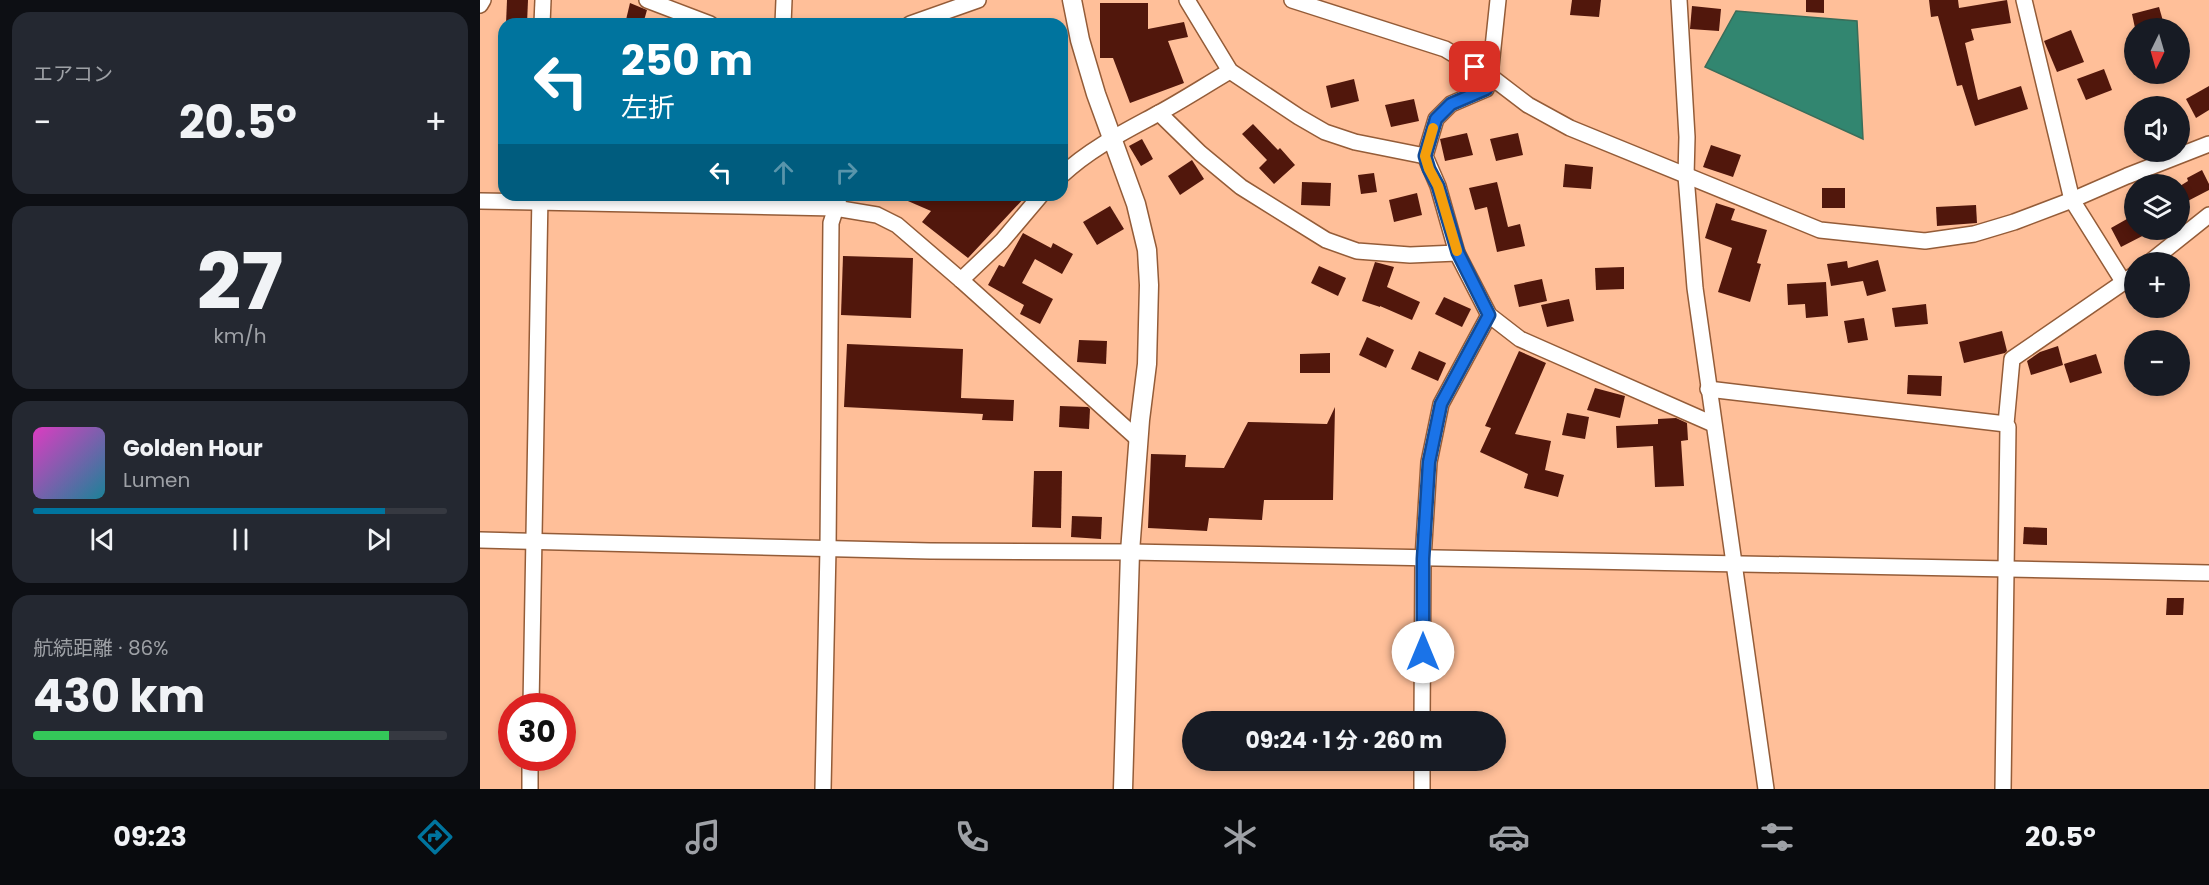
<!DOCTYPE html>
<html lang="ja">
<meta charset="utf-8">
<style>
body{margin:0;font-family:Poppins,"Noto Sans JP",sans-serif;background:#242831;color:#f1f3f6;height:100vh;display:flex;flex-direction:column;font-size:22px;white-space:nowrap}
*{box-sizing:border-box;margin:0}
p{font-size:20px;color:#9ea1a6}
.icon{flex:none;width:33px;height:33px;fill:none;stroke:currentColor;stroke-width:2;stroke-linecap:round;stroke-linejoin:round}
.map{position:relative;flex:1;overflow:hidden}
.panel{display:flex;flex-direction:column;gap:12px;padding:12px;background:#0d0f14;width:480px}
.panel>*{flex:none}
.banner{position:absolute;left:18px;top:18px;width:570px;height:183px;border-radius:18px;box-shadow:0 3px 9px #0003;background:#00749e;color:#fff;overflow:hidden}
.needle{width:39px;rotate:185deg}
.fabs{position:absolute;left:1644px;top:18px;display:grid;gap:12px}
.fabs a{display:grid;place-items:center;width:66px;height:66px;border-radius:50%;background:#171b24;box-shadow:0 3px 9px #0003;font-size:30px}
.speed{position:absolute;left:18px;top:693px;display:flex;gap:12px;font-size:30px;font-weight:700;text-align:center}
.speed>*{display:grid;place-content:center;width:78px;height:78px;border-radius:50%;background:#171b24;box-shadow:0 3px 9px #0003;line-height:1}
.speed .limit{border:9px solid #d22;background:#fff;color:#111}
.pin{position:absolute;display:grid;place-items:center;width:51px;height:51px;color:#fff;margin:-26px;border-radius:12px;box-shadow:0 3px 9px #0006}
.me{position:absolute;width:66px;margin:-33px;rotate:0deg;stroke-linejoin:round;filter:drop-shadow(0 0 4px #0008)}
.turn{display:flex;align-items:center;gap:21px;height:126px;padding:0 24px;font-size:27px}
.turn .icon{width:78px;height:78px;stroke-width:2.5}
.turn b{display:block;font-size:42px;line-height:51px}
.lanes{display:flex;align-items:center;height:57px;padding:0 24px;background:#0003;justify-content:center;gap:30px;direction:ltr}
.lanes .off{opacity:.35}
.big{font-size:45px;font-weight:700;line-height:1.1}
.panel .card{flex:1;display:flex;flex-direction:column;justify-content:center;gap:9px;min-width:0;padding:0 21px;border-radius:18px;background:#242831}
.panel .dial{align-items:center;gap:0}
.dial b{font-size:78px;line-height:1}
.song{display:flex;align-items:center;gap:18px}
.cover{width:72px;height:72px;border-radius:9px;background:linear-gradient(135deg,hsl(310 70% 55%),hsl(190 70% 35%))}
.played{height:6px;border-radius:3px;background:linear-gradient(90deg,#00749e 85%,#363941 85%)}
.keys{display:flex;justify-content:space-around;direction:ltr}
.heat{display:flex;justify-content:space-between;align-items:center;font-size:33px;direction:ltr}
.charge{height:9px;border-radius:4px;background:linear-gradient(90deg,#34c759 86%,#363941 0)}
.trip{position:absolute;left:702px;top:711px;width:324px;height:60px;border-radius:30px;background:#171b24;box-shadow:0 3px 9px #0003;font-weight:700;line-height:60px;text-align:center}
.tabs{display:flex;height:96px;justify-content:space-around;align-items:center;background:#090b0e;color:#9ea1a6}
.tabs .icon{width:42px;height:42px}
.tabs .active{color:#00749e}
.tabs b{font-size:27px;color:#f1f3f6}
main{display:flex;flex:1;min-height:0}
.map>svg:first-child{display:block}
.water{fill:#328670;stroke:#3a6d59;stroke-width:1.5}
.building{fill:#51170c}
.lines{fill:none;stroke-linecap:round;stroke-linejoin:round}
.minor-casing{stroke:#945c38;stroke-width:18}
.tertiary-casing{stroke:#945c38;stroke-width:21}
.minor{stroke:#fff;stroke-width:15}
.tertiary{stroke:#fff;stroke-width:18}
.route-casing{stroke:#114b97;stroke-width:15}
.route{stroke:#1a73e8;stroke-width:10}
.slow{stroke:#f59e0b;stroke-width:10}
</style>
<main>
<section class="panel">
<div class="card"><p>エアコン</p>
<div class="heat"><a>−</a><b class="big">20.5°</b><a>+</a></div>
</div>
<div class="card dial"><b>27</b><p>km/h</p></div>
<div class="card">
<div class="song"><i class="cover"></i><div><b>Golden Hour</b><p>Lumen</p></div></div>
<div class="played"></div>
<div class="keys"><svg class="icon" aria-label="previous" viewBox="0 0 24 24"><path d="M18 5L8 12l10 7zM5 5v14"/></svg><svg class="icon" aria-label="pause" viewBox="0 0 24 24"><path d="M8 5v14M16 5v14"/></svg><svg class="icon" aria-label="next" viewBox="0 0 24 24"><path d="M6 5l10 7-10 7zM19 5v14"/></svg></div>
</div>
<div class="card"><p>航続距離 · 86%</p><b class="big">430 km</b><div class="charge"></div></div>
</section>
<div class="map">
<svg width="1729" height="789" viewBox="0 0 1729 789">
<rect width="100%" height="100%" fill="#ffbf99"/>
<polygon class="water" points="1256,11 1377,21 1383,139 1225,67"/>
<g class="building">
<polygon points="27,0 48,0 47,24 26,24"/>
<polygon points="1092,0 1121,0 1119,17 1090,15"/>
<polygon points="1326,0 1344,0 1344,13 1326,12"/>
<polygon points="1449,0 1478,0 1479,8 1527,0 1531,23 1491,29 1494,40 1485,43 1498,100 1541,86 1548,109 1495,126 1482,85 1477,86 1458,16 1451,17"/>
<polygon points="150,3 167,10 163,24 145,24"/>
<polygon points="620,3 668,3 668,29 704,22 708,37 688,41 704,83 650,103 633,58 620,58"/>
<polygon points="1212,6 1241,9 1239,31 1210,29"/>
<polygon points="1679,7 1685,28 1655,28 1652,14"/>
<polygon points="1591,30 1604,62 1577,72 1564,41"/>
<polygon points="1624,69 1632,90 1606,100 1597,79"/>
<polygon points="874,79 879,101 851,108 846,86"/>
<polygon points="1729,86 1729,110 1716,118 1706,99"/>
<polygon points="934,99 939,121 911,127 905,105"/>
<polygon points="773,124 798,150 800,148 815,165 794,184 779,168 787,160 762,134"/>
<polygon points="987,133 993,155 965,161 960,139"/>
<polygon points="1038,133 1043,155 1016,161 1010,139"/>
<polygon points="662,139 673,159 661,166 649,146"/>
<polygon points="1231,145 1261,155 1253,177 1223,167"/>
<polygon points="712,160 724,179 700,195 688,176"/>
<polygon points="1085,164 1113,167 1111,189 1083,187"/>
<polygon points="1722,170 1729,184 1729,190 1700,205 1700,186 1708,181 1707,178"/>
<polygon points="894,173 897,192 881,194 878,175"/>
<polygon points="822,182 851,183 850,206 821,205"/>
<polygon points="1017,182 1028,227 1040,224 1045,246 1017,252 1007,207 995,210 989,188"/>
<rect x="1342" y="188" width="23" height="20"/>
<polygon points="937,193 942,215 914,222 909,200"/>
<polygon points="414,195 547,195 488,258 442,222 451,211"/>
<polygon points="1236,203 1255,209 1251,220 1287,230 1277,263 1281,264 1270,302 1238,292 1252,248 1225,238"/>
<polygon points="1496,205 1497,223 1457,226 1456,207"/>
<polygon points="630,206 644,229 617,245 603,222"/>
<polygon points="1654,215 1654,230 1674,230 1641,247 1631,228"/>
<polygon points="543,233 571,248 573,243 593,254 582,274 555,259 542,283 573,299 560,324 540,314 544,305 508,285 519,265 524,267"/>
<polygon points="363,256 433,258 431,318 361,315"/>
<polygon points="1398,260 1406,291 1387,296 1383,281 1351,286 1347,264 1367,261 1368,268"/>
<polygon points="895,262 914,267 907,287 940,302 932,320 900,306 900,307 882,301"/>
<polygon points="839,266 866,278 858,296 831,283"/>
<polygon points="1144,267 1144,289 1116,290 1115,268"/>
<polygon points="1062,279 1067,301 1039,307 1034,285"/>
<polygon points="1346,282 1348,316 1326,318 1325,304 1308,305 1307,284"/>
<polygon points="964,297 991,309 982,327 955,314"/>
<polygon points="1089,299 1094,321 1067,327 1061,305"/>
<polygon points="1446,304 1448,324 1415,327 1412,308"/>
<polygon points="1384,318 1388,340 1368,343 1364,321"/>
<polygon points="1522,331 1527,351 1525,353 1484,363 1479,342"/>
<polygon points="887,337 914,350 906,368 879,355"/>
<polygon points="599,340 627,341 626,364 597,362"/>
<polygon points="367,344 483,349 481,398 534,400 533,421 502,420 503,414 364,407"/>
<polygon points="1578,346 1583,365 1551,375 1547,361 1560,352"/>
<polygon points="939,351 966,363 958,381 931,369"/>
<polygon points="1039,351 1066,363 1035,434 1071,441 1065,470 1084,475 1078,497 1044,488 1048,474 1000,452 1011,428 1005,426"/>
<polygon points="850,353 850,373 820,373 820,354"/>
<polygon points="1616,354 1622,373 1590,383 1584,364"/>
<polygon points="1428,375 1462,376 1461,396 1427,394"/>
<polygon points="1115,388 1145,396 1140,418 1107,410"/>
<polygon points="580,406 608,407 610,409 609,429 579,427"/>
<polygon points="855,407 853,500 784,500 782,520 729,518 727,531 668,528 671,454 706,455 705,467 744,468 768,422 847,424"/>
<polygon points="1087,413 1109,417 1105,439 1082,435"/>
<polygon points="1196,418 1207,423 1208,440 1201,441 1204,486 1175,487 1173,446 1137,448 1136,426 1178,424 1178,419"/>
<polygon points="554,471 582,471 581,528 552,527"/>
<polygon points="592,516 622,517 621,539 591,537"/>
<polygon points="1544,527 1567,528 1567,545 1543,544"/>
<polygon points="1687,598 1704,598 1703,615 1686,615"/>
</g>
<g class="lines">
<defs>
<g id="minor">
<polyline points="167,0 230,24"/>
<polyline points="707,0 750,71 819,117 845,132 875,142 945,156"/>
<polyline points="812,0 965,49 1010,76 1048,105 1090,128 1340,230 1445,241 1494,234 1534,222 1592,200 1647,176 1729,144"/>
<polyline points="1018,0 1010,76 1006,89 971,104 956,119 945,156 958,186 977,253 1009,315 1040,339 1233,424"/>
<polyline points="1199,0 1207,137 1206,176 1215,288 1286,789"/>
<polyline points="1544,0 1592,200 1644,283"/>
<polyline points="0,5 3,0"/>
<polyline points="62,24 63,0"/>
<polyline points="303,24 304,0"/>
<polyline points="430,24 498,0"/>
<polyline points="679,113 720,153 761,187 846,240 877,251 930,255 977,253"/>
<path d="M582 175C611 148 644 132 679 113 703 100 726 85 750 71"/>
<polyline points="0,201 355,208 397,215 417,225 481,280 659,440"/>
<polyline points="1670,262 1729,215"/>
<polyline points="481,280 522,241 561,195"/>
<polyline points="1228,389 1526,424"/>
<polyline points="0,540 450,551 650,552 1729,573"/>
<polyline points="51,706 60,195"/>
<polyline points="942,722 943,559 949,462 961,404 1009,315"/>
<polyline points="50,789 50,758"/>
<polyline points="343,789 348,548 351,223 360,195"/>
<polyline points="942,789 942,760"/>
<polyline points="1523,789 1528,427 1526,424 1532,359 1654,275"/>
</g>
<polyline id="tertiary" points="592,0 600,40 616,94 656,204 667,250 669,285 667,364 660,420 650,552 643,789"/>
</defs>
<use href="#minor" class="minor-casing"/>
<use href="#tertiary" class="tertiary-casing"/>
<use href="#minor" class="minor"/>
<use href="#tertiary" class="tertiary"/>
</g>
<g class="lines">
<defs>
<polyline id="route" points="943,652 943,559 949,462 961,404 1009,315 978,253 958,186 949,169 945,156 956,119 971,104 1006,89 1010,76 995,67"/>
</defs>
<use href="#route" class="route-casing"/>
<use href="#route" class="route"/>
<polyline class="slow" points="953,128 945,156 949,169 958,186 977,251"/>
</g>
</svg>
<div class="fabs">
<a><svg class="needle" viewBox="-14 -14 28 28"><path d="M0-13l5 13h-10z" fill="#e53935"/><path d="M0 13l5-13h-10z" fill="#9ea1a6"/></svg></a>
<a><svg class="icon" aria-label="sound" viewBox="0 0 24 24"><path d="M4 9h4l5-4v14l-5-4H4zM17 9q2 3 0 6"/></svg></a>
<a><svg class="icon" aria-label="layers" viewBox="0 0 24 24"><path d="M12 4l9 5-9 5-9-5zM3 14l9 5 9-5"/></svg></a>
<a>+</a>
<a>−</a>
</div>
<div class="speed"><div class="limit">30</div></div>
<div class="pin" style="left:995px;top:67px;background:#d93025"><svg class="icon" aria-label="arrive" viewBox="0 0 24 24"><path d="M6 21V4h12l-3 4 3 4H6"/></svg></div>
<svg class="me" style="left:943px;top:652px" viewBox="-20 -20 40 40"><circle r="19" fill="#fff"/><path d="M0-13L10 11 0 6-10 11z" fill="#1a73e8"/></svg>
<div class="trip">09:24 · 1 分 · 260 m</div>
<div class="banner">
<div class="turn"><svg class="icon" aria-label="left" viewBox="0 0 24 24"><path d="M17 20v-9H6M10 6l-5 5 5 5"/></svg><div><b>250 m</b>左折</div></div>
<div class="lanes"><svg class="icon" aria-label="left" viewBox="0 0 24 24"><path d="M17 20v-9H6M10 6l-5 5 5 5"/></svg><svg class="icon off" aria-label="ahead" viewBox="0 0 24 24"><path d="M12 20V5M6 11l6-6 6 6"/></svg><svg class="icon off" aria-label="right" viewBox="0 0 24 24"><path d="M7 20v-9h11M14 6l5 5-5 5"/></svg></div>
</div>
</div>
</main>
<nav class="tabs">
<b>09:23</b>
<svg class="icon active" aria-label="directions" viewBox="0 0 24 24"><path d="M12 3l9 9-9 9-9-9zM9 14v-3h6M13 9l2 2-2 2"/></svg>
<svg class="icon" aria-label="music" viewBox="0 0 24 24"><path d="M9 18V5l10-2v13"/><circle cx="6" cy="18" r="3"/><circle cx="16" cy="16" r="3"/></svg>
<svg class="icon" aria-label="phone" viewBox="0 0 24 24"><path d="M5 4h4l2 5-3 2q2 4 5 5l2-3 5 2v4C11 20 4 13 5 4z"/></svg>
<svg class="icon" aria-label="climate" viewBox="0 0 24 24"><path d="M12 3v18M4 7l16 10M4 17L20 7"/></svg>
<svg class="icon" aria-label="car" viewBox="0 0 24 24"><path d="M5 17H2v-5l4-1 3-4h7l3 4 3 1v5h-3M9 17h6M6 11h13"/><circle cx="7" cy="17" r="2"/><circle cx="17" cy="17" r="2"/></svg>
<svg class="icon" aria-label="filters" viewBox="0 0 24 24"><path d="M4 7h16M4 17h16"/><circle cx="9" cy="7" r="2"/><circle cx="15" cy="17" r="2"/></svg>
<b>20.5°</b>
</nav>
